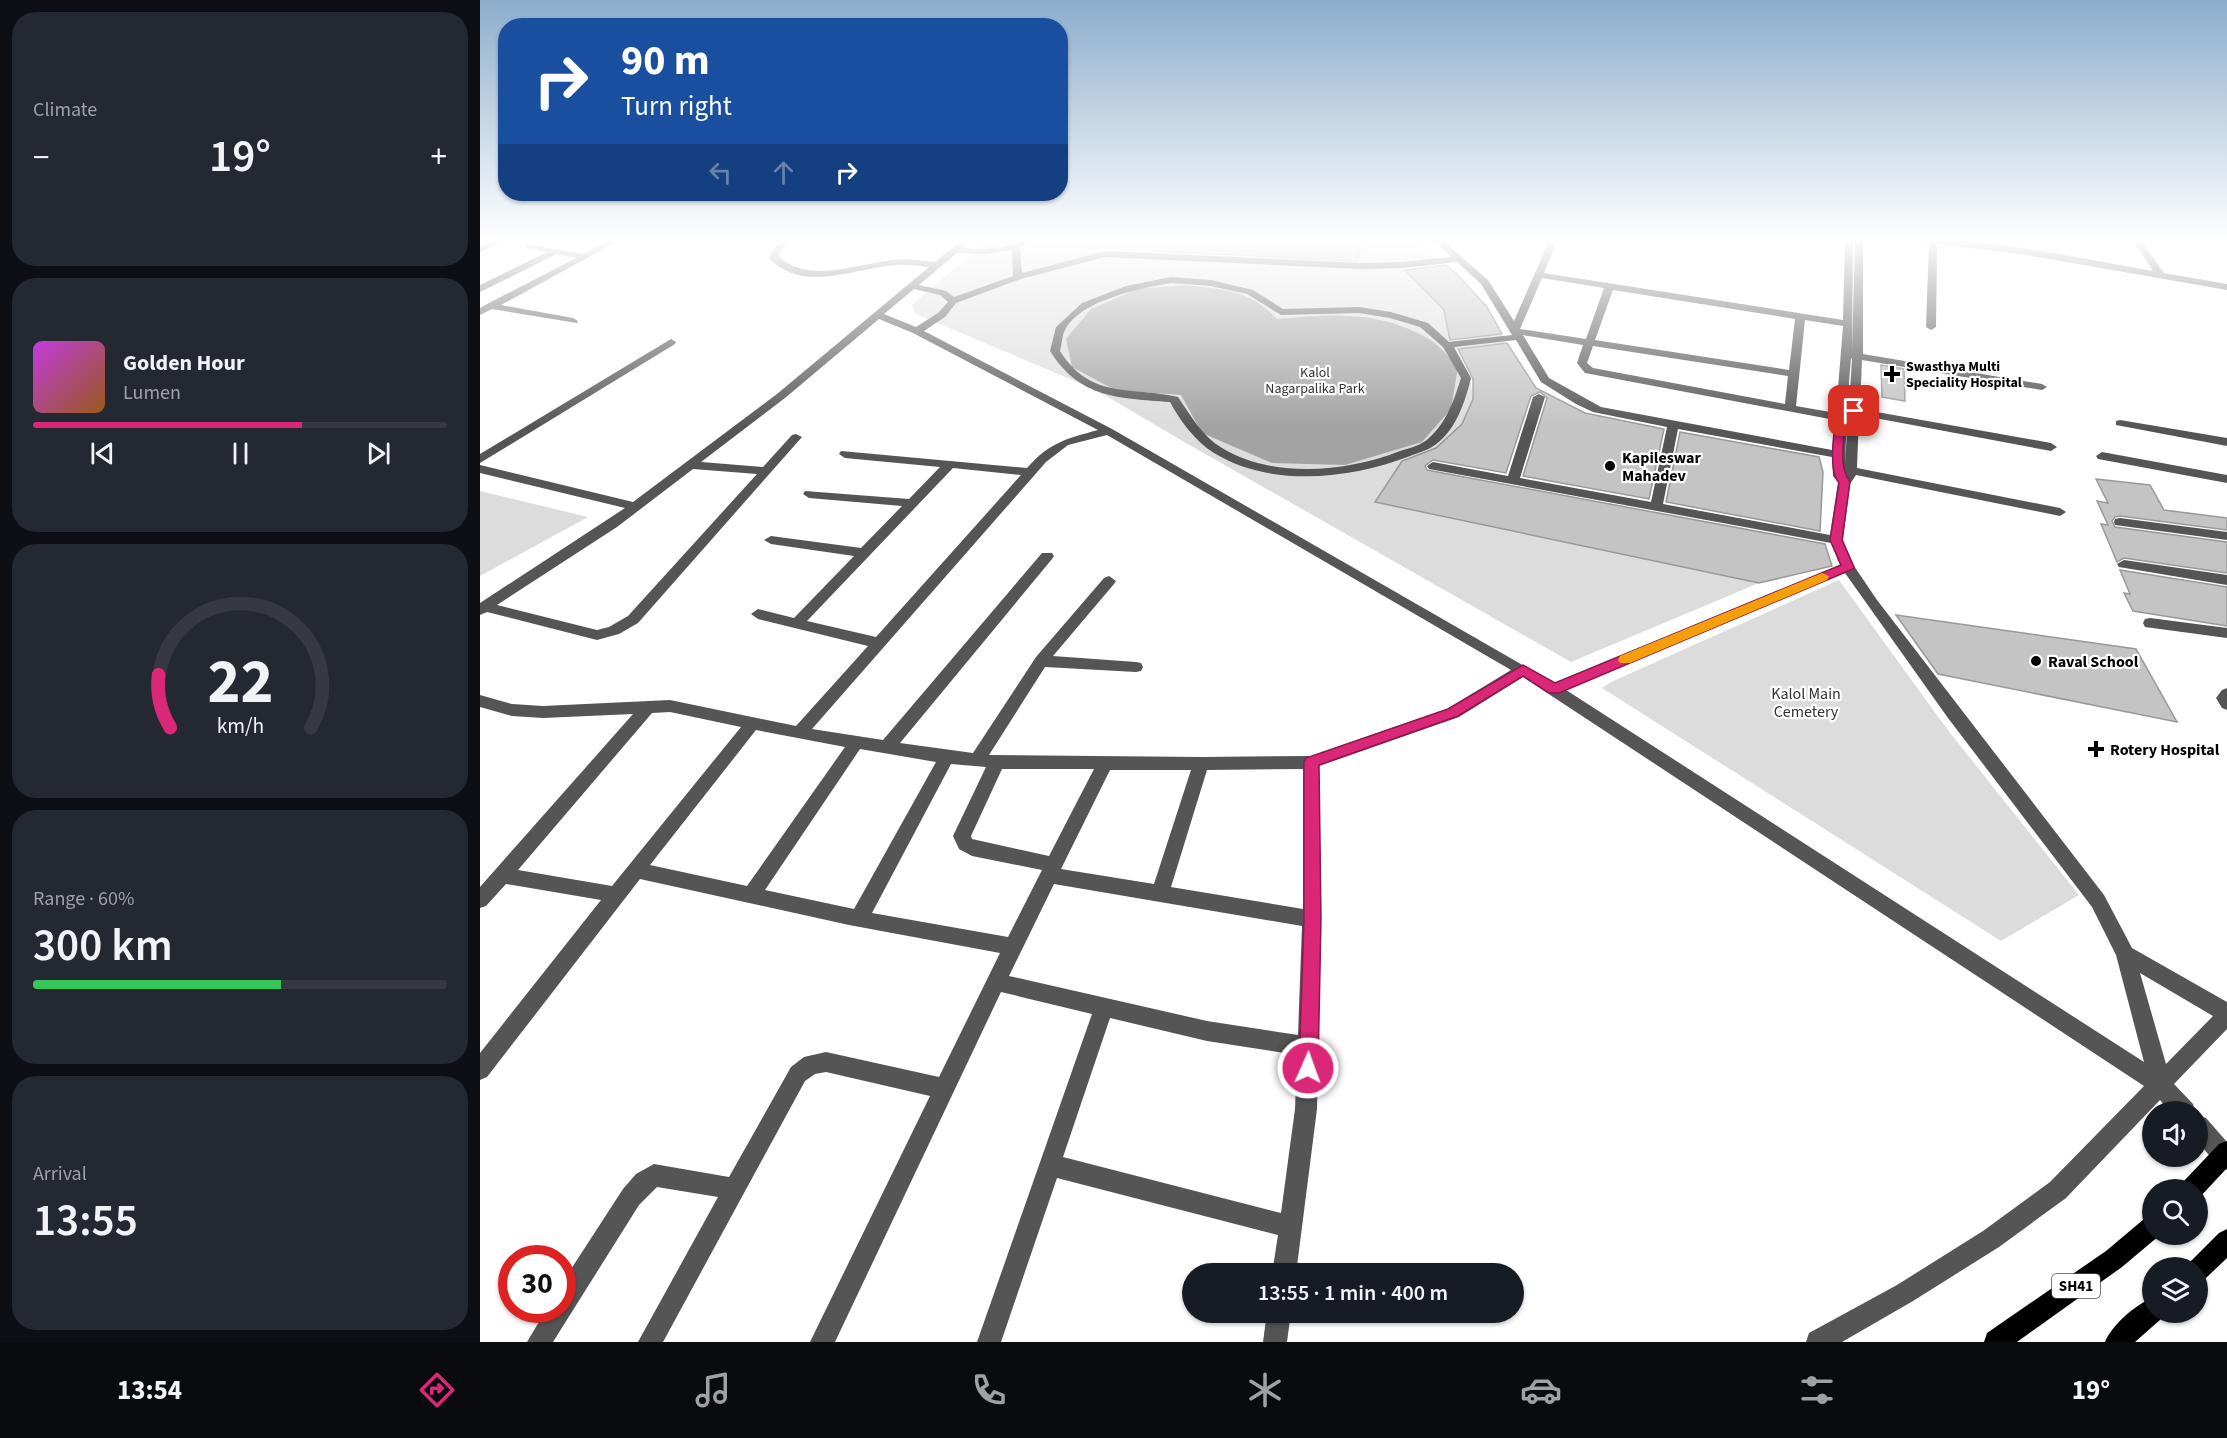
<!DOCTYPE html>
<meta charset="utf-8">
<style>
body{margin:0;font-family:"Source Sans 3",sans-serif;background:#242831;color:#f1f3f6;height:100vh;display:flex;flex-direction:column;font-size:22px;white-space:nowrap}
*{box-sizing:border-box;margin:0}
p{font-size:20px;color:#9ea1a6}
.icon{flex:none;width:33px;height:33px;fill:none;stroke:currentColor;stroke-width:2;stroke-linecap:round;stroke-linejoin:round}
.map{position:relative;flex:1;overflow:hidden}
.sheet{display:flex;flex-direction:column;gap:12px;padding:12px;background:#0d0f14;width:480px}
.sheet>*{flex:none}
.banner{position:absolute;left:18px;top:18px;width:570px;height:183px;border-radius:24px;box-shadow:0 2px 4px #0004;background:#1a4fa0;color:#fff;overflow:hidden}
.tools{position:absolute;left:1662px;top:1101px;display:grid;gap:12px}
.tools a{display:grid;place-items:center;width:66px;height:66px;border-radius:50%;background:#171b24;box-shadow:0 2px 4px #0004;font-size:30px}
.speed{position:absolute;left:18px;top:1245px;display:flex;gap:12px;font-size:30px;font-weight:700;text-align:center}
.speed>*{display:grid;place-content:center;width:78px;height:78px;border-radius:50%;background:#171b24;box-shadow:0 2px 4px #0004;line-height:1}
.speed .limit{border:9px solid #d22;background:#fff;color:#111}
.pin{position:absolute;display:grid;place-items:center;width:51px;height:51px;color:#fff;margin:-26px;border-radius:12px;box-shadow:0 3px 9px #0006}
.me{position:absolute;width:66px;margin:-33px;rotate:2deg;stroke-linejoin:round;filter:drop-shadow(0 0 4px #0008)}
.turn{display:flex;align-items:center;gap:21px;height:126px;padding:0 24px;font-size:27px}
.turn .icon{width:78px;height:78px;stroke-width:2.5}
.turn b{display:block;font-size:42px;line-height:51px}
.lanes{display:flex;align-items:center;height:57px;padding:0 24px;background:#0003;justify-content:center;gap:30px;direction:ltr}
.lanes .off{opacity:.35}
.big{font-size:45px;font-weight:600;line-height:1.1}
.sheet .tile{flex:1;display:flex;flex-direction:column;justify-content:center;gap:9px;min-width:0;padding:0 21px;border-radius:24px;background:#242831}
.sheet .dial{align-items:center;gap:0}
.dial svg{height:156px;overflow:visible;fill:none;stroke:#363941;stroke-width:7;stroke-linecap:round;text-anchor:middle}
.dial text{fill:#f1f3f6;stroke:none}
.song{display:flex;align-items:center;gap:18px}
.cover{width:72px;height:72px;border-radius:9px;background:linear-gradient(135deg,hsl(290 70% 55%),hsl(30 70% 35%))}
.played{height:6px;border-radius:3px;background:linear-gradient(90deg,#db2777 65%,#363941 65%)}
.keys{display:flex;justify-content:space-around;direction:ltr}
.heat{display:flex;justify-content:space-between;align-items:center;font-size:33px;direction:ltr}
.charge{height:9px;border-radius:4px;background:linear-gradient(90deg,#34c759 60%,#363941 0)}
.trip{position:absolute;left:702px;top:1263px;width:342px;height:60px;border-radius:30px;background:#171b24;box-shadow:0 2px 4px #0004;font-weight:600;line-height:60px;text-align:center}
.menu{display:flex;height:96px;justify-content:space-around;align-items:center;background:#090b0e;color:#9ea1a6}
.menu .icon{width:42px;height:42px}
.menu .on{color:#db2777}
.menu b{font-size:27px;color:#f1f3f6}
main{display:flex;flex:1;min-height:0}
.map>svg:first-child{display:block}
.green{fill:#dcdcdc}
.water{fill:#a3a3a3}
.building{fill:#c4c4c4;stroke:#999;stroke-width:1.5}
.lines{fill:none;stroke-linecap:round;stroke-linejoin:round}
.minor{fill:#555;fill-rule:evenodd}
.major{fill:#000;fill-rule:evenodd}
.route{fill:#db2777;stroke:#8e194d;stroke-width:1.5}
.slow{fill:#f59e0b}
.poi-dot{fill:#000;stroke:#fff;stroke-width:2}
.labels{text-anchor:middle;stroke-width:4.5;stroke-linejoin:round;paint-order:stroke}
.far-poi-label{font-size:14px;font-weight:bold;fill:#000;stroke:#fff;text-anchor:start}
.far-park-label{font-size:14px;fill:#333;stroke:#fff}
.shield{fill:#fff;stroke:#4c4c4c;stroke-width:1.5}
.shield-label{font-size:15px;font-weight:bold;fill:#000}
.poi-label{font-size:16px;font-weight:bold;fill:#000;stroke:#fff;text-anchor:start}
.park-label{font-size:16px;fill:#333;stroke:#fff}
</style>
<main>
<section class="sheet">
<div class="tile"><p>Climate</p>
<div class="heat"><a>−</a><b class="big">19°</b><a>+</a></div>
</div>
<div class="tile">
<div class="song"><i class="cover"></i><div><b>Golden Hour</b><p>Lumen</p></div></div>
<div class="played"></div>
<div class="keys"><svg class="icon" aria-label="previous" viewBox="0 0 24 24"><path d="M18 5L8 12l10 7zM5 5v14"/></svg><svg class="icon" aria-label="pause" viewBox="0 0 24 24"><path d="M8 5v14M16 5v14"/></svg><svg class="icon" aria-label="next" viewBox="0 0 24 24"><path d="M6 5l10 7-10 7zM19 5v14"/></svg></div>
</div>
<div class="tile dial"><svg viewBox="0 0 100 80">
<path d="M14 69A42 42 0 1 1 86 69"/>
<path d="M14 69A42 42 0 0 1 8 42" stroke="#db2777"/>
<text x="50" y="56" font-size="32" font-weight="700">22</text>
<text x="50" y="72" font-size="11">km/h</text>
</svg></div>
<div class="tile"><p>Range · 60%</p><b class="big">300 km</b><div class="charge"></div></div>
<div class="tile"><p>Arrival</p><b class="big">13:55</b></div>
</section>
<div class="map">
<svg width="1747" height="1342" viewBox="0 0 1747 1342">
<rect width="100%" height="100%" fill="#fff"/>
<g class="green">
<polygon points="511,239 679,239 669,252 875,262 883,239 931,239 964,264 924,269 964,310 970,338 1021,333 1027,345 973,350 990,376 993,399 982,424 956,448 922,461 895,502 1279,583 1091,662 706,443 616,390 436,314 432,305 506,241"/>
<polygon points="0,491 108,517 0,576"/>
<polygon points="1359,580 1467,729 1599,895 1521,941 1122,688 1131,682"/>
</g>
<path class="water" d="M706 285C744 290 769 289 797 319 852 314 902 310 952 341 961 347 970 359 978 367L971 409 942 442 865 465 792 463 722 433 701 395 635 390 592 367 586 339 611 309 658 289Z"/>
<g class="building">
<polygon points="673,239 883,239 876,261 673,251"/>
<polygon points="966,265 977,274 1007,307 1022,334 970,340 964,310 925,270"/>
<polygon points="1027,343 1056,388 1105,413 1184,429 1169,499 1043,476 1067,398 1060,392 1051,396 1026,473 953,460 945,466 947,470 1345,544 1352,566 1279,583 895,502 922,461 956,448 982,424 993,399 993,379 978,349"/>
<polygon points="1401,365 1424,369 1425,401 1402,397"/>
<polygon points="1200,432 1339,457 1343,472 1340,531 1186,502"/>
<polygon points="1616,479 1670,485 1684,510 1747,518 1747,530 1640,516 1635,517 1632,521 1635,527 1747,542 1747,573 1644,558 1637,562 1621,524 1628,525 1617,501 1628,503"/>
<polygon points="1640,570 1747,587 1747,626 1653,611 1644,593 1650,594"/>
<polygon points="1416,615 1656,649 1697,722 1458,674"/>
</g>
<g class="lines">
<g class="minor">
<polygon points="16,239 27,239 0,253 0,247"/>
<polygon points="132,239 142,239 21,305 93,318 98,321 97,323 12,309 0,315 0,308 7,304 96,258 77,254 0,292 0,285 67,252 46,248 46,244 103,254"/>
<path d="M305 239H314L301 251 299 257C330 284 376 264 413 260 427 258 441 261 455 262L483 239H492L483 248C496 249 509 249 522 247 533 245 542 239 554 239L540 247 542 273 625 251 881 263 922 262 971 257 952 239H961L1008 280 1034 321 1070 239H1078L1064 273 1363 320 1365 239H1373L1372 352 1375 239H1383V354L1562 384 1567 387 1562 390 1382 360 1380 409 1571 443 1577 447 1571 451 1379 415 1377 468 1580 508 1586 512 1580 516 1376 475 1370 484 1363 540 1374 566 1397 600 1624 895 1652 948 1747 1002V1029L1694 1084 1713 1104 1715 1112H1690L1680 1100 1586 1198 1519 1247 1433 1301 1362 1342H1326L1329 1333 1417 1285 1503 1231 1570 1182 1664 1086 1043 677 979 717 839 766 841 919 837 1109 816 1274H792L798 1235 577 1178 521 1342H497L612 1014 521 992 355 1342H330L450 1096 346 1072 335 1074 325 1081 183 1342H158L238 1197 177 1187 159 1205 73 1342H47L66 1310H82V1283L143 1189 156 1174 174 1164 249 1177 311 1067 324 1057 346 1052 459 1077 520 953 369 925 160 879 7 1077 0 1080V1053L121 900 26 884 6 906 0 908V887L153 714 63 718 32 716 0 707V695L32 704 63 706 190 700 316 726 388 646 278 619 271 614 278 609 314 618 374 556 291 544 284 540 291 536 381 548 422 506 329 498 323 494 325 491 429 499 460 467 365 458 359 454 361 451 547 468C570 442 586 439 618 430L433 333 399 319 305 398 221 462 283 467 312 435 316 434 322 437 158 623 139 634 117 640 7 612 0 615V603L145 508 0 473V465L153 502 297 394 449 267C438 266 427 264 416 265 376 268 322 294 289 258L294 248ZM532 250 533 276 474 297 466 291 439 285 477 253 504 254ZM625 257 881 269 922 268 977 262 1001 284 1032 335 969 342 948 323 911 312 879 307 803 309 773 290 731 280 691 277 646 286 602 303 576 327 570 351C600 399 639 398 690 402 701 422 715 441 734 453 791 488 871 479 930 456 938 453 948 450 955 445 976 430 985 402 991 378L974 347 1036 340 1061 382 1096 404 1113 412 1187 427 1171 502 1040 478 1065 397 1059 394 1053 397 1028 476 953 462 947 466 949 469 1351 543 1360 565 1074 683 632 429 444 331 465 317 476 303 541 279ZM1062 278 1124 288 1106 339 1040 329ZM691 283 731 286 767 294 801 315 879 313 910 318 940 327 963 347 981 378C974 400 967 422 949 438 942 445 930 448 920 451 867 472 793 479 742 448 722 436 711 416 698 397 650 386 611 400 580 351 582 344 582 334 586 328 602 300 661 288 691 283ZM434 289 460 295 468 302 458 313 436 327 404 314ZM1133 290 1315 319 1309 370 1115 340ZM1325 320 1363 326 1356 413 1316 406ZM1043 335 1103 345 1097 363 1105 373 1355 420 1352 450 1121 407 1069 378ZM1113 346 1308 376 1305 404 1113 368 1107 363ZM1371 358 1372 359 1369 406H1367ZM1367 413H1368L1365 465ZM1198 429 1352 457 1353 476 1358 482 1350 535 1183 504ZM627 435 1031 670 967 709 831 756 721 757 509 755 565 667 656 672 661 671 663 667 661 663 656 662 573 656 634 584 636 581 629 576 624 578 556 657 493 753 420 743 572 559 574 556 572 553H562L403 740 332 729 566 462 588 445ZM473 468 541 475 396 637 327 621ZM213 469 277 474 148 616 129 627 117 630 17 605 137 527ZM1365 573 1468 718 1612 907 1636 955 1664 1062 1086 690ZM190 712 261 727 132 886 38 870 172 713ZM276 730 365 747 267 886 170 865ZM380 749 456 762 374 909 285 890ZM471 764 506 767 473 836 479 849 492 856 562 870 528 937 392 913ZM522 769H614L569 856 492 839 491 836ZM823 769V909L691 887 727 770ZM630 770H711L674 884 581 869ZM574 884 822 926 818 1035 727 1021 529 976ZM1660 973 1733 1016 1686 1064ZM630 1018 727 1041 817 1055 815 1109 801 1213 583 1157Z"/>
<path d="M1432 239C1513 239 1594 257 1673 271L1652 239H1660L1684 273 1747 284V290L1547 255 1457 244 1456 327 1451 330 1446 327 1449 243Z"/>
<polygon points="191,339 196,342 195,344 0,463 0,454"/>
<polygon points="1640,420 1747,438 1747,446 1636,425 1636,421"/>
<polygon points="1622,452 1747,475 1747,483 1618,459 1616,456"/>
<polygon points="1640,518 1747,532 1747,540 1635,525 1634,522 1635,519"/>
<polygon points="1644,560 1747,575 1747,585 1639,567 1637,564"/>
<polygon points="1670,618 1747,628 1747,638 1665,627 1663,623 1665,619"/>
<polygon points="1747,688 1747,710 1742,708 1736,698 1742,690"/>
<polygon points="1718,1115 1726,1118 1747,1142 1747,1170 1739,1167 1718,1142"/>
<polygon points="787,1312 811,1312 807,1342 783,1342"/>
</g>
<g class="major">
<polygon points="1747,1141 1747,1168 1719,1198 1718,1190 1700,1190 1703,1182 1739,1144"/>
<polygon points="1672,1215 1672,1234 1680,1235 1642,1267 1537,1342 1504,1342 1507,1333 1626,1251 1664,1219"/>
<polygon points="1747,1229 1747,1258 1726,1278 1718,1282 1718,1268 1707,1268 1710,1262 1739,1233"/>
<path d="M1672 1298V1312H1683L1681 1319 1655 1342H1625C1632 1325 1655 1305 1672 1298Z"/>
</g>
</g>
<linearGradient id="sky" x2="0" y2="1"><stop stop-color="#8cadcc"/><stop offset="0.56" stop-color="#fff"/><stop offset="1" stop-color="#fff" stop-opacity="0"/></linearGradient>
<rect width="1747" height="427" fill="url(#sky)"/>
<path class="route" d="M1362 406 1379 411 1374 414 1367 413C1365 433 1357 465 1370 482L1362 540 1374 567 1373 569 1079 693H1069L1043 676 978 716 839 765 841 919 838 1068 835 1074 828 1077 821 1074 819 1068 824 919V762L826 758 968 709 1043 665 1075 683 1361 565 1350 540 1359 483C1347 469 1355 427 1357 409Z"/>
<polygon class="slow" points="1342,573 1347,575 1349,577 1347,580 1150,663 1140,663 1138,660 1140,656"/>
<g class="poi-dot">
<path d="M1409 365h6v6h6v6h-6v6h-6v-6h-6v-6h6z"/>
<circle cx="1130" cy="466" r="6"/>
<circle cx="1556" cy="661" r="6"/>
<path d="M1613 740h6v6h6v6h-6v6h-6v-6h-6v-6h6z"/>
</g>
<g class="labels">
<g class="far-poi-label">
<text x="1426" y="371">Swasthya Multi<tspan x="1426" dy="16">Speciality Hospital</tspan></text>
</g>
<g class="far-park-label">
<text x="835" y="377">Kalol<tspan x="835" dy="16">Nagarpalika Park</tspan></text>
</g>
<rect class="shield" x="1572" y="1274" width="48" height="24" rx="4.5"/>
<g class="shield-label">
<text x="1596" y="1291">SH41</text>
</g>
<g class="poi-label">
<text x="1142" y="463">Kapileswar<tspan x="1142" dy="18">Mahadev</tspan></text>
<text x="1568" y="667">Raval School</text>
<text x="1630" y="755">Rotery Hospital</text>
</g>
<g class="park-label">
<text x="1326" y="699">Kalol Main<tspan x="1326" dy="18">Cemetery</tspan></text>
</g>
</g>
</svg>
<div class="tools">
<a><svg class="icon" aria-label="sound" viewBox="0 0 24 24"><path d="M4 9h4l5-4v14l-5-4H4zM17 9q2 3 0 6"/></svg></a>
<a><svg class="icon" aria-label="search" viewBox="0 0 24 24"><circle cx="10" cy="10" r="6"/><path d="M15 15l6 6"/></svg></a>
<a><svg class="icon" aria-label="layers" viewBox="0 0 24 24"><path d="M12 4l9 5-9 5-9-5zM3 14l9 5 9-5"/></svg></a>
</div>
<div class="speed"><div class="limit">30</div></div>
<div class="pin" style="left:1374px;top:411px;background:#d93025"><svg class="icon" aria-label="arrive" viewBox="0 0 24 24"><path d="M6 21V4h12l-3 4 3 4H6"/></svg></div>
<svg class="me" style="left:828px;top:1068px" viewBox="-20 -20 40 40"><circle r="17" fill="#db2777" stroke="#fff" stroke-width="3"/><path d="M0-11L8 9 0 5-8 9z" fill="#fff"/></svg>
<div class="trip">13:55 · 1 min · 400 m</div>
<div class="banner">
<div class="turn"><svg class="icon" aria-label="right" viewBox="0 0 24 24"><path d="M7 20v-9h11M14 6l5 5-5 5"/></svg><div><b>90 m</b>Turn right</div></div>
<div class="lanes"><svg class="icon off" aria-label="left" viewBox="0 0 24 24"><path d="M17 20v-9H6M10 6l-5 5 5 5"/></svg><svg class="icon off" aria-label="ahead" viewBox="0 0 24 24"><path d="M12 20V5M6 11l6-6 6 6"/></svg><svg class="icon" aria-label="right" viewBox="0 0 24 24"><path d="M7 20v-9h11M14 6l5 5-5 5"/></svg></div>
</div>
</div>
</main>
<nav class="menu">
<b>13:54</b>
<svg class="icon on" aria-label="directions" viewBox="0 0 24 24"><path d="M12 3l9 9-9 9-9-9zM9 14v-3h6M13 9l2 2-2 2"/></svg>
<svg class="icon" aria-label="music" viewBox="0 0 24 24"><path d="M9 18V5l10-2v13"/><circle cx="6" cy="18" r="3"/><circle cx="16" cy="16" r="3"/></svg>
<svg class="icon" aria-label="phone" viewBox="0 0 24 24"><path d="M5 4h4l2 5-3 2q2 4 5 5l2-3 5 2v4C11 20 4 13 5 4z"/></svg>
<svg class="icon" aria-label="climate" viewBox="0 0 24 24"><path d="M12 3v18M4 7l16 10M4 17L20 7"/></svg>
<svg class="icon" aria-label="car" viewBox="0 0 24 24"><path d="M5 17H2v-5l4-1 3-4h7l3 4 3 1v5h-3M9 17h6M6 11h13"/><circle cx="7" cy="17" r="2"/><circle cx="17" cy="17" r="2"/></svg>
<svg class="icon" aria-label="filters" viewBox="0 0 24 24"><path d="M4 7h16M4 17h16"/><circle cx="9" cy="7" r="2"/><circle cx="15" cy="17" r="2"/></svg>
<b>19°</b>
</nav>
